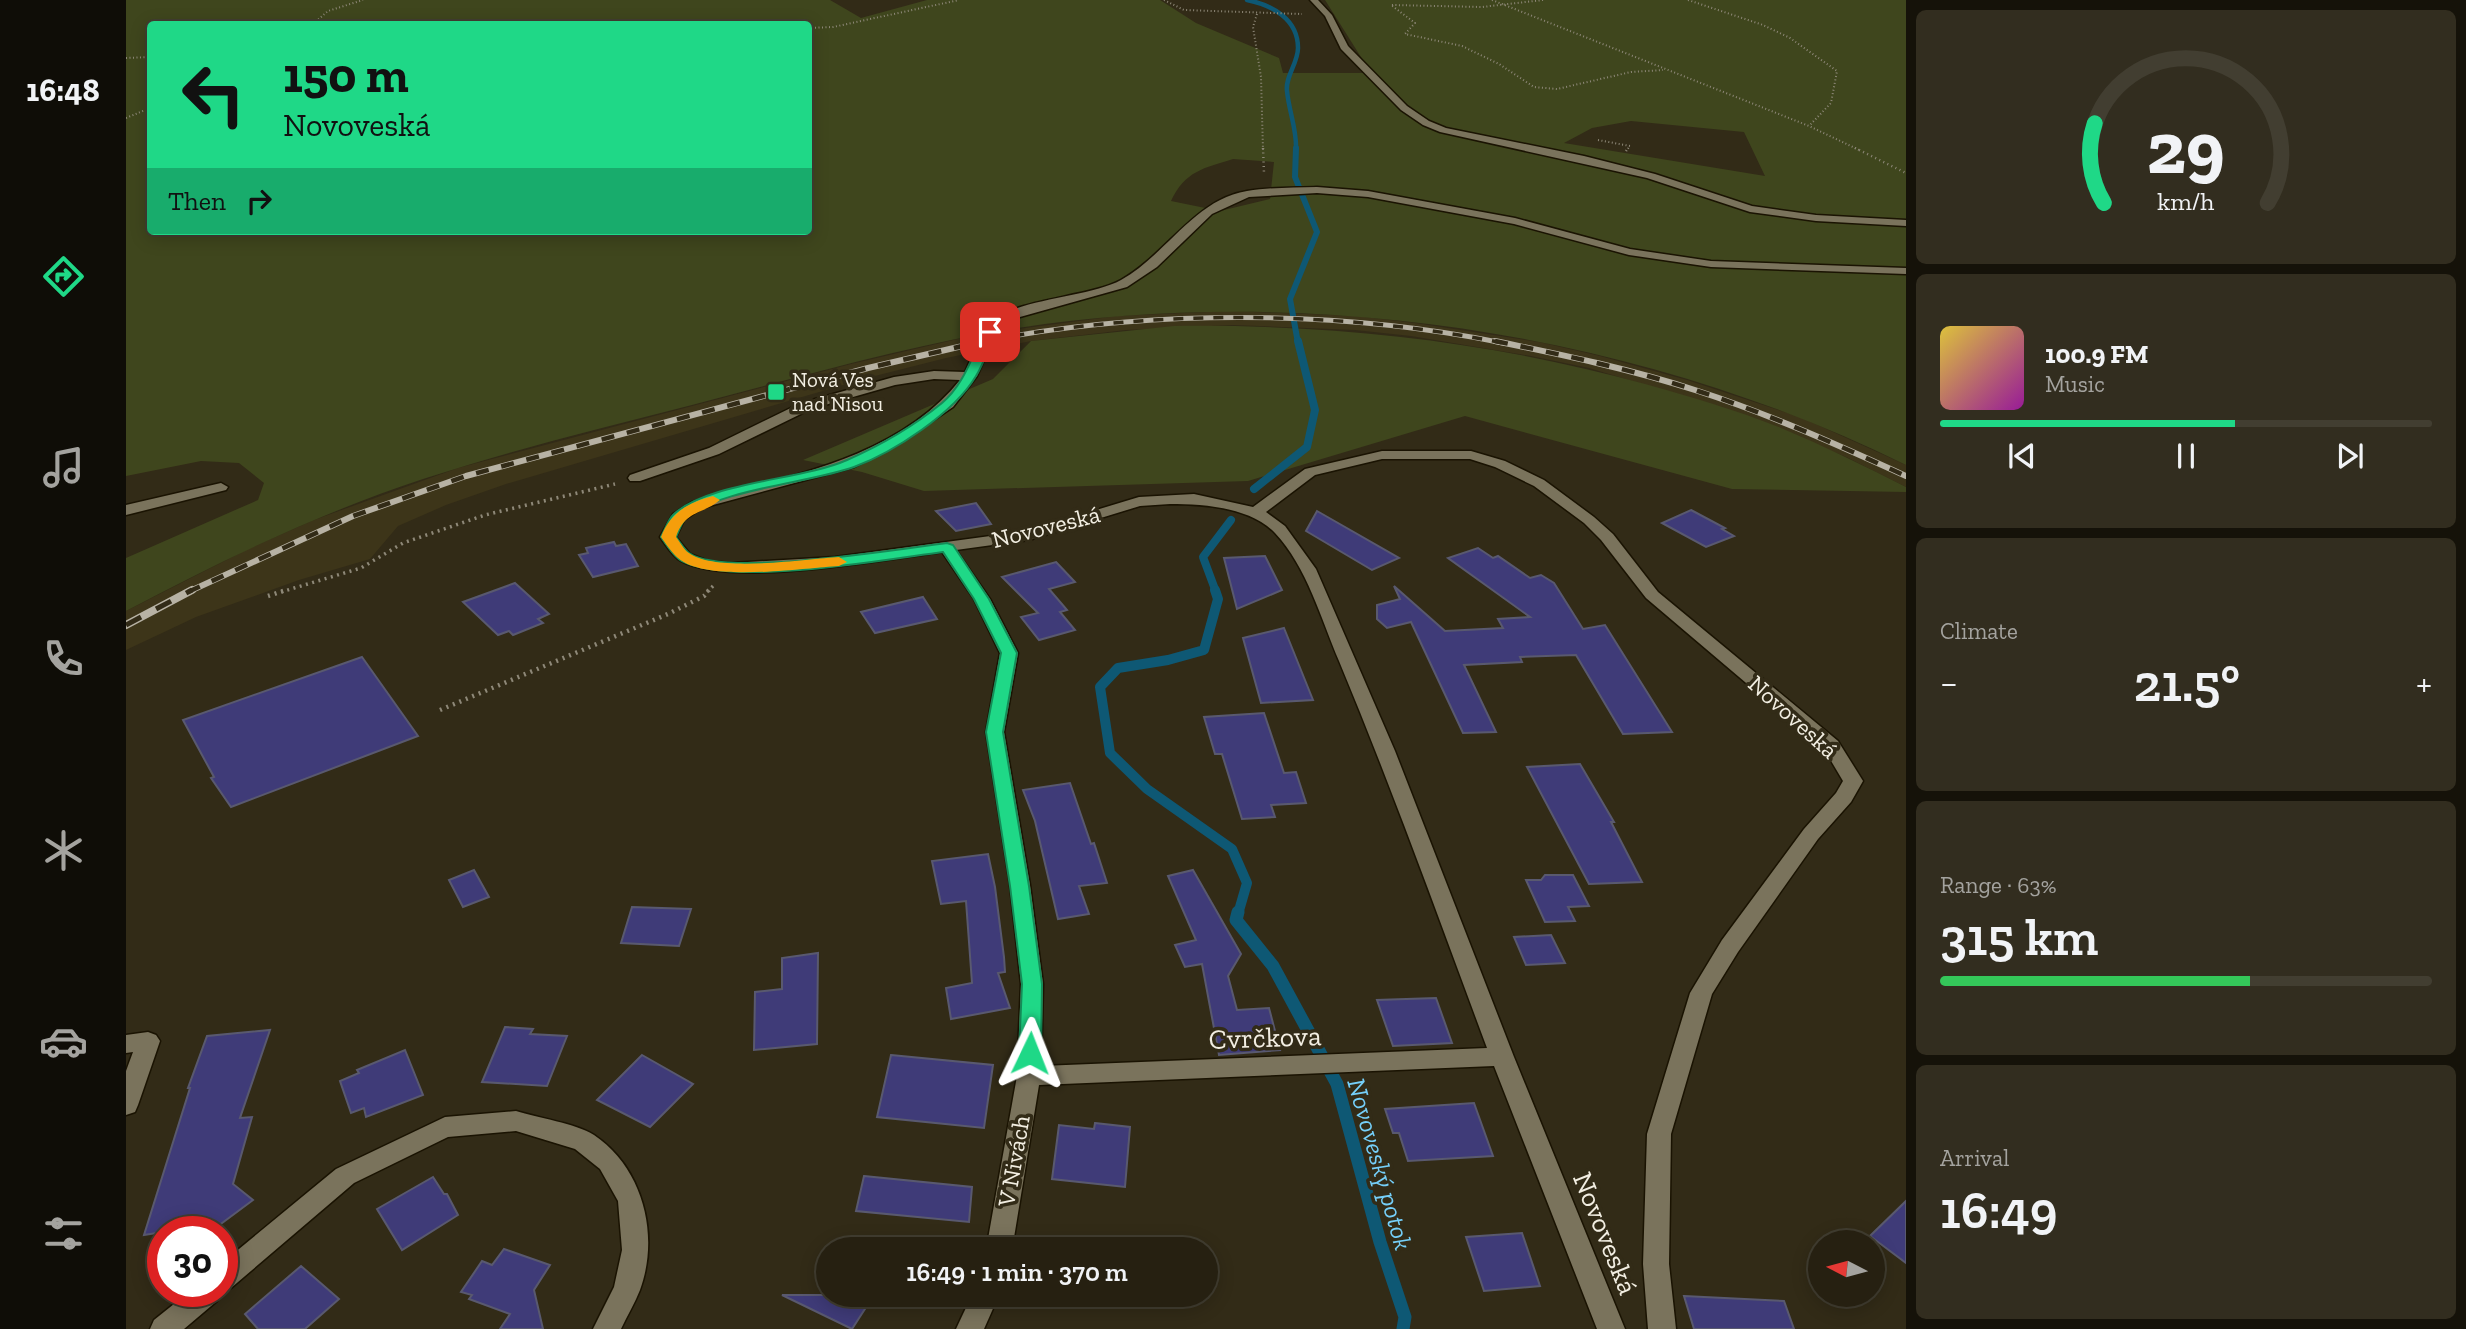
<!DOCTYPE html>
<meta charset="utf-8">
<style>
body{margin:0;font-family:"Zilla Slab",serif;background:#322d1f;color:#f1f3f6;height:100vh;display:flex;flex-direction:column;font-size:26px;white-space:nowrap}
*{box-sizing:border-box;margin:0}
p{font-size:23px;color:#a4a39f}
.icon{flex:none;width:38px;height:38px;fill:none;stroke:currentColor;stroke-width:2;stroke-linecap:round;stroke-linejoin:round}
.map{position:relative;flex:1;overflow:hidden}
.drawer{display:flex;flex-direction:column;gap:10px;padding:10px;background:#151209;width:560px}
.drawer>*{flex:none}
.banner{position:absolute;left:21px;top:21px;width:665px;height:214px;border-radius:7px;box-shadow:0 4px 18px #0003,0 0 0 2px #423e31;background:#1fd887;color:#111;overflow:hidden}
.needle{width:46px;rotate:276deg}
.buttons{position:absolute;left:1682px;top:1230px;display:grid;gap:14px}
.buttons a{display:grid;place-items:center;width:77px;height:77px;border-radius:50%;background:#262011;box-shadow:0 4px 18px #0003,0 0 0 2px #423e31;font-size:35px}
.speed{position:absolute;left:21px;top:1216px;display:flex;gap:14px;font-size:35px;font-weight:700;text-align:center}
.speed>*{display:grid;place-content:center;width:91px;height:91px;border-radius:50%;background:#262011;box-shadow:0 4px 18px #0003,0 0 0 2px #423e31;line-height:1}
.speed .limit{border:10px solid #d22;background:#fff;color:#111}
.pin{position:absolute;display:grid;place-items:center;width:60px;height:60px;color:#fff;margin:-30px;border-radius:14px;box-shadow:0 4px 10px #0006}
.me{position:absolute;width:77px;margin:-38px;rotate:2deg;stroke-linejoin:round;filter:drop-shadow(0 0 5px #0008)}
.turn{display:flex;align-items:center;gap:24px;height:147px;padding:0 21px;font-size:32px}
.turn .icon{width:91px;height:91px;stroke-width:2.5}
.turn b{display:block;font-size:49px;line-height:60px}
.then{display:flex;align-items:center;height:66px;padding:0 21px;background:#0003;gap:14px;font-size:26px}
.big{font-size:52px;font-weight:600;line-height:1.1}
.drawer .widget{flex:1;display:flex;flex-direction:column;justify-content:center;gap:10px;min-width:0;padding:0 24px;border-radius:10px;background:#322d1f}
.drawer .dial{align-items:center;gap:0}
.dial svg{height:182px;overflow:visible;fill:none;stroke:#423e31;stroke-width:7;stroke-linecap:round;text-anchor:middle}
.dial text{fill:#f1f3f6;stroke:none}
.song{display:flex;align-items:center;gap:21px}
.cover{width:84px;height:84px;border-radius:10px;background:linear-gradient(135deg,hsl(50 70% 55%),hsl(300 70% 35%))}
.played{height:7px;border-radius:4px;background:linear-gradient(90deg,#1fd887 60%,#423e31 60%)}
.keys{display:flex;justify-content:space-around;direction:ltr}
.heat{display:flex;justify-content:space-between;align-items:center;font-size:38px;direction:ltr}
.charge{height:10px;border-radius:5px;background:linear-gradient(90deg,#34c759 63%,#423e31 0)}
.trip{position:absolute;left:690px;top:1237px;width:402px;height:70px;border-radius:35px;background:#262011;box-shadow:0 4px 18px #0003,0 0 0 2px #423e31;font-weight:600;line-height:70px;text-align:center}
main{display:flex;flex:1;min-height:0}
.dock{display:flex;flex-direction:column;width:126px;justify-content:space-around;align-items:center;background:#0f0d07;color:#a4a39f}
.dock .icon{width:49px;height:49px}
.dock .active{color:#1fd887}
.dock b{font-size:32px;color:#f1f3f6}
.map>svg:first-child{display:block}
.built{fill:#3d3519}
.green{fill:#3f461d;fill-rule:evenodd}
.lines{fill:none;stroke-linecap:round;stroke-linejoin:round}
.stream-far4{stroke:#0e5874;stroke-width:4.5}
.stream-far3{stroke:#0e5874;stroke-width:6}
.stream-far2{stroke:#0e5874;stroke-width:8}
.stream-far1{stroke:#0e5874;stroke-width:10}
.stream{stroke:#0e5874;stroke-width:13}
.building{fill:#3f3b78;stroke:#59596f;stroke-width:2}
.minor-casing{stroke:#1a1302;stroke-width:3}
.path-far3{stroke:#8e8878;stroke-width:2;stroke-dasharray:1 2.5;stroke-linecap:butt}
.path-far2{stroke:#8e8878;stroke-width:2.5;stroke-dasharray:1 3.5;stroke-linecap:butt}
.path-far1{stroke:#8e8878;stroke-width:3.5;stroke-dasharray:2 4.5;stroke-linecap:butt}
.path{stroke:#8e8878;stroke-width:4.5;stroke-dasharray:2 5;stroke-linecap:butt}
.minor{fill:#7a735c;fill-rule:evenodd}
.rail-far2-casing{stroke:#b7b2a4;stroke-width:5}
.rail-far1-casing{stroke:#b7b2a4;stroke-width:6}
.rail-casing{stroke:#b7b2a4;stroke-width:8}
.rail-far2{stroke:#322b17;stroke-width:3.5;stroke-dasharray:10;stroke-linecap:butt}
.rail-far1{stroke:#322b17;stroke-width:4.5;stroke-dasharray:13;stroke-linecap:butt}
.rail{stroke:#322b17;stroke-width:5;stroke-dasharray:17;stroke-linecap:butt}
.route{fill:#1fd887;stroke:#148c58;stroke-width:2}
.slow{fill:#f59e0b}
.poi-dot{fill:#1fd887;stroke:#322b17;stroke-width:2.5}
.labels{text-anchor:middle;stroke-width:7;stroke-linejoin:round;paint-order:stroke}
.far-poi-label{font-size:21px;fill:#f2eee2;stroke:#322b17;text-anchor:start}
.street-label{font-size:24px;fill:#f2eee2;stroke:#322b17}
.water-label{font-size:26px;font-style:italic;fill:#75cff9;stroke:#322b17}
.near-street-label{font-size:28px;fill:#f2eee2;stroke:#322b17}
</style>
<main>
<nav class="dock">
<b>16:48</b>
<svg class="icon active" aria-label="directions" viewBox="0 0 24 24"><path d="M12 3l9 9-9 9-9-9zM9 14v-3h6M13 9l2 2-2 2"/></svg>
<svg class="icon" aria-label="music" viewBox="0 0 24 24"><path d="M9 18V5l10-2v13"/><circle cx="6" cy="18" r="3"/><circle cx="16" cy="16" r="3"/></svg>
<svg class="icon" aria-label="phone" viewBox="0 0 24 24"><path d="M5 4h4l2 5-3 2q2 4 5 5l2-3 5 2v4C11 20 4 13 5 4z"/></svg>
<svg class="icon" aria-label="climate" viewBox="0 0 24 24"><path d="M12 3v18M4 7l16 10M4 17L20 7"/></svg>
<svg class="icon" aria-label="car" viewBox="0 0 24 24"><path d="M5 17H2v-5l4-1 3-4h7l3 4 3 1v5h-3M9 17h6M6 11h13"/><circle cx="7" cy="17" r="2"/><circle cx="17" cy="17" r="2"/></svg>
<svg class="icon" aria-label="filters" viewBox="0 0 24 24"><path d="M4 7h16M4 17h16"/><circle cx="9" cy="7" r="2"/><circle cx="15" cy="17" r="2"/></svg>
</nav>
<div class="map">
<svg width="1780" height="1329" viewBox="0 0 1780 1329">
<rect width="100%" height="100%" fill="#322b17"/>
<polygon class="built" points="1103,311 1230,316 1289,323 1413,342 1474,356 1561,380 1674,417 1780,465 1780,487 1720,457 1612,413 1463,368 1405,356 1285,336 1229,330 1107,325 1000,330 905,341 820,358 741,378 380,484 320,505 272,526 244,559 173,580 70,617 0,650 0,611 122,549 188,520 332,468 725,364 853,334 991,316"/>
<g class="green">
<path d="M0 0H704L735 18 801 0H1034L1070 23 1153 58 1157 73H1245L1199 0H1780V465C1513 333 1187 283 892 328 782 345 674 377 566 405 476 428 386 450 297 479 194 513 96 560 0 611V558L132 500 138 483 113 463 75 461 0 476ZM24 24H682V231H24ZM1505 121 1618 132 1639 176 1438 143 1466 128ZM1107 159 1148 162 1144 199 1094 211 1045 201C1059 171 1078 168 1107 159Z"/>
<path d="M1048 326C1208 324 1364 341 1519 384 1565 397 1611 410 1655 428 1698 446 1739 466 1780 487V492L1606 489 1339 416 1122 481 798 491 736 472 677 460 867 379 905 341Z"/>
</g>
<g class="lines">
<path class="stream-far4" d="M1121 0C1146 5 1172 19 1172 48 1172 63 1159 77 1161 91 1163 112 1171 129 1170 150"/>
<polyline class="stream-far3" points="1170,148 1169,177 1191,232 1164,299 1172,343"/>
<g class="stream-far2">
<polyline points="1128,489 1181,447 1189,410 1172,341"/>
<polyline points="1090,592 1077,557 1105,520"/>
</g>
<polyline class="stream-far1" points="1089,590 1092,599 1078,650 1042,660 992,668 974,687 984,753 1021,789 1106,849 1121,883 1112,914"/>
<polyline class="stream" points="1112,912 1110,920 1147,966 1211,1084 1254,1242 1279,1317 1277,1329"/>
</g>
<g class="building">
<polygon points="850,503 865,524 830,531 810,511"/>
<polygon points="1565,510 1599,528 1596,529 1608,536 1580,547 1536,523"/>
<polygon points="1191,511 1273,558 1246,570 1180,531"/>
<polygon points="488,542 490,546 500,544 512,566 467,577 453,555 462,553 460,548"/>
<polygon points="1352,548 1367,558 1372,556 1404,578 1415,575 1428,583 1457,629 1479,625 1546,732 1497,734 1450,655 1394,657 1396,662 1338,665 1370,732 1337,733 1285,622 1261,628 1251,619 1251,605 1274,599 1268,586 1319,631 1377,628 1372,619 1404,617 1322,558"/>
<polygon points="1139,556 1156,590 1111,609 1098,558"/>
<polygon points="930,562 949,582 923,589 941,610 934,612 949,630 913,640 895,617 912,613 876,577"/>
<polygon points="389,583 423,614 412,619 417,623 387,635 383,631 372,635 337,602"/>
<polygon points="797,597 811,619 749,633 735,612"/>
<polygon points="1158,628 1187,700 1135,703 1117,638"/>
<polygon points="236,657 292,736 105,807 85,778 88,777 57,720"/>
<polygon points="1138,713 1158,773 1170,772 1180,803 1145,805 1149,817 1116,819 1096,754 1089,754 1078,717"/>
<polygon points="1454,764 1488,822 1485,822 1516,882 1463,884 1401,767"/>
<polygon points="944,783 965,844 968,843 981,883 953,886 963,914 932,919 909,821 897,790"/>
<polygon points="862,854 869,887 878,957 879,972 872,973 884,1008 825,1019 820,988 846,983 840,901 815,904 806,861"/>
<polygon points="348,870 363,897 337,907 323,880"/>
<polygon points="1067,870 1115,954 1102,976 1111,1010 1143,1008 1154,1050 1093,1055 1076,964 1059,967 1049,945 1070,940 1042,876"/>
<polygon points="1419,875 1447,875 1463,906 1442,907 1449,921 1419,922 1400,880 1415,880"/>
<polygon points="506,907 565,909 553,946 495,943"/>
<polygon points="1425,935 1439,963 1400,965 1388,937"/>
<polygon points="692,953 691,1044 628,1050 629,992 656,989 656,958"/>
<polygon points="1310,998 1326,1043 1267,1046 1251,1000"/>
<polygon points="379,1027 407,1029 404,1034 441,1036 421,1086 356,1082"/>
<polygon points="144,1030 114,1118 126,1117 107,1184 127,1200 84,1232 37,1232 18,1235 64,1088 62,1088 81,1036"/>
<polygon points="279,1050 297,1095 240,1117 238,1108 225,1113 214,1081 233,1073 231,1070"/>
<polygon points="516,1055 567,1084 524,1127 471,1100"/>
<polygon points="765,1055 867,1065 858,1128 751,1117"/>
<polygon points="1348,1103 1367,1156 1282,1161 1273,1133 1267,1133 1259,1109"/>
<polygon points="969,1123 1004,1127 999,1187 926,1179 933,1125 968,1129"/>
<polygon points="738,1176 846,1187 843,1222 730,1211"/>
<polygon points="307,1177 318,1194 321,1194 332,1215 276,1250 251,1209"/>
<polygon points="1780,1201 1780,1263 1744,1236"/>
<polygon points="1396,1233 1414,1286 1358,1291 1340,1237"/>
<polygon points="378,1249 424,1265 408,1290 417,1329 374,1329 384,1314 343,1299 346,1295 335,1292 356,1261 366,1265"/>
<polygon points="175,1266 213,1299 179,1329 132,1329 119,1314"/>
<polygon points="656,1295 748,1295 726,1329"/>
<polygon points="1558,1296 1658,1301 1668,1329 1568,1329"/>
</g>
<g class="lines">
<defs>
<g id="minor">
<polygon points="1184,0 1192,0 1206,15 1222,46 1281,106 1303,121 1320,128 1458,156 1529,174 1626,206 1690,215 1780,220 1780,226 1690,221 1624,212 1521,178 1314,132 1297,125 1275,110 1215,49 1199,16"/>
<path d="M1191 187 1242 191 1389 218 1504 249 1585 261 1780 268V274L1585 267 1503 255 1388 224 1242 197 1191 193 1123 197 1086 214 1031 267 1001 287 894 317 877 325 870 334 851 376 827 407 769 446 728 467 576 508 558 520 550 537 564 554 582 561 605 563 709 557 901 531 1013 497 1068 494 1127 507 1179 469 1256 451H1345L1379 461 1418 480 1468 517 1487 534 1532 592 1712 741 1737 781 1725 802 1692 839 1612 952 1586 994 1545 1134 1543 1264 1550 1329H1522L1517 1264 1521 1134 1564 993 1596 940 1678 829 1710 793 1717 781 1698 749 1520 598 1475 540 1458 523 1408 486 1369 467 1344 459H1256L1189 475 1140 512 1159 526 1190 569 1269 751 1388 1057 1499 1329H1471L1368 1066 913 1085 886 1250H860L891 1076 895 984 884 885 860 732 874 653 848 599 816 552C757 560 604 588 555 561 547 557 540 545 534 537L547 514 566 502C659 477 770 460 834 380L808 379 769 385 685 409 593 454 514 481H504L502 478 504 475 583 448 675 403 768 377 808 371 839 372C847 355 854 333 868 320 892 299 964 297 995 280 1040 255 1069 199 1121 191 1144 187 1168 188 1191 187ZM1044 504C1077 504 1124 507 1149 533 1181 567 1195 619 1213 661 1266 788 1313 919 1361 1048L915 1066 917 984 904 885 878 732 892 653 864 599 830 550 903 540 1014 506Z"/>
<polygon points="95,483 102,487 100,490 0,515 0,505"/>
<polygon points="22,1032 30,1035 34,1041 12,1105 9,1112 0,1115 0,1071 7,1052 0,1053 0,1035"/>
<path d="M390 1111C412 1118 449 1123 468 1135 517 1168 534 1235 514 1290 509 1303 501 1316 495 1329H467L488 1287 496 1250 492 1201 474 1169 449 1149 390 1131 322 1137 228 1183 105 1288 96 1292H95L91 1301 58 1329H24L28 1320 63 1292H96V1263L210 1169 319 1117Z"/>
<polygon points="846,1295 873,1295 858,1329 830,1329"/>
</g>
</defs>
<use href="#minor" class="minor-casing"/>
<g class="path-far3">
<polyline points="1038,0 1058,10 1176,14"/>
<polyline points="1366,0 1683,126 1733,150"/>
<polyline points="1417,0 1356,7 1265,5 1289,23 1279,34 1336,46 1373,64 1408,87 1431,89 1505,72 1537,70"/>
<polyline points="1562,0 1637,25 1664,38 1711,71 1705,103 1683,126"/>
<polyline points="1131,14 1127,27 1135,77 1137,150"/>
<polyline points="187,24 202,11 237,0"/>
<polyline points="682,28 707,27 833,0"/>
<polyline points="0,58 24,57"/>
<polyline points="0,118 24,108"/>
<polyline points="1472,140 1504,146 1501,150"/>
</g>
<g class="path-far2">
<polyline points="1137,148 1138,173"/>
<polyline points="1729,148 1780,173"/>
<polyline points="1500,151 1502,148"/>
</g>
<g class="path-far1">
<polyline points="155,592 235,568 277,543 359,515 489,484"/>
<polyline points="581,592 587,586"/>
</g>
<g class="path">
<polyline points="142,596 160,590"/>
<polyline points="314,710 542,614 578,596 583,590"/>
</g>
<use href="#minor" class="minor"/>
<defs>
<path id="rail-far2" d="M849 343C1017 309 1209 309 1377 343"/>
<g id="rail-far1">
<path d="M1369 341C1437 355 1505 369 1572 391 1643 414 1712 445 1780 476"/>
<polyline points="62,592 227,516 340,476 742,368 858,341"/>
</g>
<polyline id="rail" points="0,625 66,590"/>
</defs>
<use href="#rail-far2" class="rail-far2-casing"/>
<use href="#rail-far1" class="rail-far1-casing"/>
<use href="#rail" class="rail-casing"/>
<use href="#rail-far2" class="rail-far2"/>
<use href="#rail-far1" class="rail-far1"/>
<use href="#rail" class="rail"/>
</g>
<path class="route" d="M860 330 870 332C863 347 858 363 850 376 828 413 768 452 728 467 684 483 593 489 560 518 555 523 553 531 550 537 554 542 558 550 563 553 597 578 775 549 821 543L827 545 863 599 891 653 877 732 903 886 916 984 915 1053 912 1059 904 1061 897 1059 893 1053 896 984 884 886 860 732 875 653 848 599 817 552C756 560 609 587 556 561 548 557 541 545 535 537 539 530 542 519 548 514 583 482 676 480 721 460 753 446 789 425 816 403 839 384 846 354 860 330Z"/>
<path class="slow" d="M587 496 594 500C576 515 559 510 550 537 554 542 558 550 563 553 590 573 679 559 713 557L721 562 713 566C676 568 580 583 552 558 546 553 540 544 535 537 544 513 563 502 587 496Z"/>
<rect class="poi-dot" x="641" y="383" width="18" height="18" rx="3.5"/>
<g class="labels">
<g class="far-poi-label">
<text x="666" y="387">Nová Ves<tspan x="666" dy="24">nad Nisou</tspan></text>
</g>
<g class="street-label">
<text transform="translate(920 527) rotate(-14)" y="8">Novoveská</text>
<text transform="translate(1667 717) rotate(42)" y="8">Novoveská</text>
<text transform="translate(888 1161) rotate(-80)" y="8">V Nivách</text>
</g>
<g class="water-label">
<text transform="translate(1254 1164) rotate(74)" y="9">Novoveský potok</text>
</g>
<g class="near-street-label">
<text transform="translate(1139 1037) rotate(-2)" y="10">Cvrčkova</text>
<text transform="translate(1480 1233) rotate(68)" y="10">Novoveská</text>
</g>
</g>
</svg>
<div class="buttons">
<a><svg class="needle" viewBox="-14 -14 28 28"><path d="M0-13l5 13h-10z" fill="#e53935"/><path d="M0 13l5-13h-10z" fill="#a4a39f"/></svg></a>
</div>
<div class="speed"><div class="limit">30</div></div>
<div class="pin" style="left:864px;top:332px;background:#d93025"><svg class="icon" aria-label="arrive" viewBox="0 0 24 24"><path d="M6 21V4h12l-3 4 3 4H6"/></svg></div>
<svg class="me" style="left:904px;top:1053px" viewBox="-20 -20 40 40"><path d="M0-17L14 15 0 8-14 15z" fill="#1fd887" stroke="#fff" stroke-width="4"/></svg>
<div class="trip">16:49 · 1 min · 370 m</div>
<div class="banner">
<div class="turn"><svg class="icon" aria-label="left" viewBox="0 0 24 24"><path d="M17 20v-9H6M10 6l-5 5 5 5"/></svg><div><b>150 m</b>Novoveská</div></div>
<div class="then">Then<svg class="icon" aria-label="right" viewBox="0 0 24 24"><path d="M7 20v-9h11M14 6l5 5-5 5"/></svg></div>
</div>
</div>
<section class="drawer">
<div class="widget dial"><svg viewBox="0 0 100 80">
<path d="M14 69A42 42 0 1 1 86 69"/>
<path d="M14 69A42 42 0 0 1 10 34" stroke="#1fd887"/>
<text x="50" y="56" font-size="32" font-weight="700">29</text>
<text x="50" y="72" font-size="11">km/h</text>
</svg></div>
<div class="widget">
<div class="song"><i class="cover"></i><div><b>100.9 FM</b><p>Music</p></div></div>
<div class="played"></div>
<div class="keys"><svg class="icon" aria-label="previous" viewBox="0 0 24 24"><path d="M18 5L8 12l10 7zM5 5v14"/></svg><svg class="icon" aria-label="pause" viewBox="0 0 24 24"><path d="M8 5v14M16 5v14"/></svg><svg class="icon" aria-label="next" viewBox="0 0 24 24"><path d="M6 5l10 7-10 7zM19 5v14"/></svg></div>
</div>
<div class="widget"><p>Climate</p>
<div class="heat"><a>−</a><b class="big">21.5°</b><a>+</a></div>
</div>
<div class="widget"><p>Range · 63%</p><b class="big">315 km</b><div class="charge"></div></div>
<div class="widget"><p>Arrival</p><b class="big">16:49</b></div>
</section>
</main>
